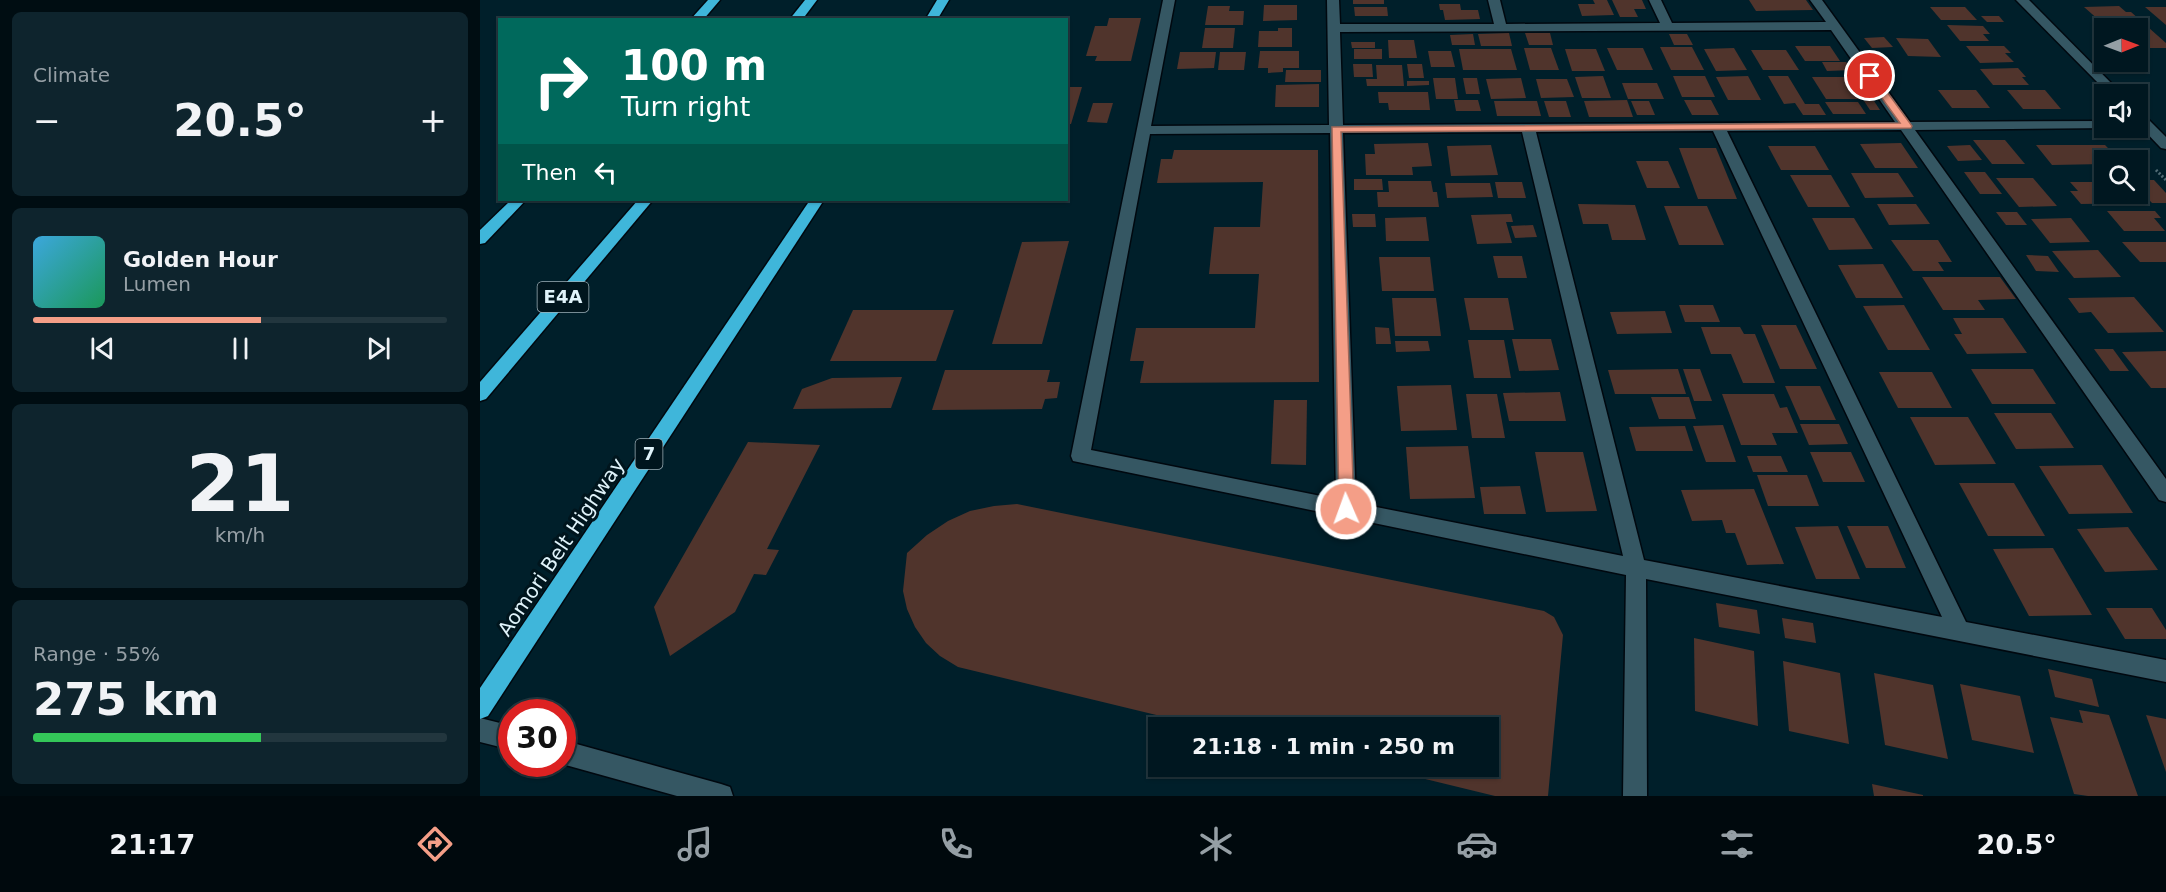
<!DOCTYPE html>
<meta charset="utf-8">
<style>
body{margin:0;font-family:"DejaVu Sans",sans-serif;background:#0e242d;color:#f1f3f6;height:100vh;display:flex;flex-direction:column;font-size:22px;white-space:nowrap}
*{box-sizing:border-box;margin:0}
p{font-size:20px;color:#959fa5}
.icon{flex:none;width:33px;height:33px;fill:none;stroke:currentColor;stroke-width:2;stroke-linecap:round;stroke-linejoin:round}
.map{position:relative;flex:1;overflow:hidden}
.sheet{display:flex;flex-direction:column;gap:12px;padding:12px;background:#000d12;width:480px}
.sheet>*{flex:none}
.top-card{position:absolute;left:18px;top:18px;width:570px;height:183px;border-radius:0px;box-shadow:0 2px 4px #0004,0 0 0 2px #22363e;background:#00695c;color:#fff;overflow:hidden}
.needle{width:39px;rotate:89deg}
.tools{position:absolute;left:1614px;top:18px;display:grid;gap:12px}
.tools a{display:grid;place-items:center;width:54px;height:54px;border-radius:0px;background:#001720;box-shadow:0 2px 4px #0004,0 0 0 2px #22363e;font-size:30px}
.speed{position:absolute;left:18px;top:699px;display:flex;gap:12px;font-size:30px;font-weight:700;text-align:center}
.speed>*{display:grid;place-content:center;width:78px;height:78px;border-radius:50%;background:#001720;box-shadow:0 2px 4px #0004,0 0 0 2px #22363e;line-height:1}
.speed .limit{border:9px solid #d22;background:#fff;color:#111}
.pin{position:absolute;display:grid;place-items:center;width:51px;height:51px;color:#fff;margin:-26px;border:3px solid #fff;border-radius:50%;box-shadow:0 2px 6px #0007}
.me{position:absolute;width:66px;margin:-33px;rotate:358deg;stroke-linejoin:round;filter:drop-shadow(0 0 4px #0008)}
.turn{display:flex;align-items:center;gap:21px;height:126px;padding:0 24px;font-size:27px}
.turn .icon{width:78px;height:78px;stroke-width:2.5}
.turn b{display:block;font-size:42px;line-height:51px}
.then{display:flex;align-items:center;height:57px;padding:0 24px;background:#0003;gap:12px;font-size:22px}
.big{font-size:45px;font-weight:700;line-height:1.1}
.sheet .widget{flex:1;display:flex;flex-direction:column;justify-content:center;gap:9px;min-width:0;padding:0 21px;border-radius:9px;background:#0e242d}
.sheet .dial{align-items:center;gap:0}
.dial b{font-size:78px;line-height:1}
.song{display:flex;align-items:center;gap:18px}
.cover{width:72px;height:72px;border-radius:9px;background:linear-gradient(135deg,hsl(200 70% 55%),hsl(150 70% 35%))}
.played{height:6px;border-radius:3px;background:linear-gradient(90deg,#f49e87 55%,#22363e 55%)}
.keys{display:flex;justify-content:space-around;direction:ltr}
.heat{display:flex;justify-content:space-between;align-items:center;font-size:33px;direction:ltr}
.charge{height:9px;border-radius:4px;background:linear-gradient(90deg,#34c759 55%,#22363e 0)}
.trip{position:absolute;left:668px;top:717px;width:351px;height:60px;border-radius:0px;background:#001720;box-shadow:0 2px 4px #0004,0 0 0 2px #22363e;font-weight:700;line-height:60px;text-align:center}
.dock{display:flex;height:96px;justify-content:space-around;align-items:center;background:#00090d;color:#959fa5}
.dock .icon{width:42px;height:42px}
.dock .active{color:#f49e87}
.dock b{font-size:27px;color:#f1f3f6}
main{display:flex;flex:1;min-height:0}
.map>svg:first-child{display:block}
.building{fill:#50342c}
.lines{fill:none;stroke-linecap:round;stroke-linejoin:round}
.minor-casing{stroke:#00080f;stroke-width:3}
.highway-casing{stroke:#00080f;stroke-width:3}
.path{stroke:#516c75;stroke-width:3;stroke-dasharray:2 2;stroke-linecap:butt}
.minor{fill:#355763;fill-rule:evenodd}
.highway{fill:#3fb6da;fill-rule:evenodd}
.route{fill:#f49e87;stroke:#9f6758;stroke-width:1.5}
.labels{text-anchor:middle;stroke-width:6;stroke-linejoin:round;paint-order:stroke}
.shield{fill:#00151d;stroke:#9db0b8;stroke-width:1.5}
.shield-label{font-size:18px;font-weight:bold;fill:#e0f3fa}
.street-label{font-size:20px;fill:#e0f3fa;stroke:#00151d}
</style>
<main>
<section class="sheet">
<div class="widget"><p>Climate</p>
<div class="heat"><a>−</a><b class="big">20.5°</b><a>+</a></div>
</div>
<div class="widget">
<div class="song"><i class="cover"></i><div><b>Golden Hour</b><p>Lumen</p></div></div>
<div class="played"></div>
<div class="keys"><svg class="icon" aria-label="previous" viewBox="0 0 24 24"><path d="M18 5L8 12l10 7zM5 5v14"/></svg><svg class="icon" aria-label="pause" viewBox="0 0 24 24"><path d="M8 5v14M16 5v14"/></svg><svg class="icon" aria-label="next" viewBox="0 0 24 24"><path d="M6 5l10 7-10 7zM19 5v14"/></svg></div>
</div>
<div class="widget dial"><b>21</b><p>km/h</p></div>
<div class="widget"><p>Range · 55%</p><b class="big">275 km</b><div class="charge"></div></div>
</section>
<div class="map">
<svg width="1686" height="796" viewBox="0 0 1686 796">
<rect width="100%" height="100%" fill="#001f2a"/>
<g class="building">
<rect x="873" y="0" width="31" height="4"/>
<polygon points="1113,0 1127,0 1134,15 1102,16 1098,4 1115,4"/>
<polygon points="1132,0 1162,0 1166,9 1154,9 1158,17 1140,17"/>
<polygon points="1269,0 1326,0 1333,10 1276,11"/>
<polygon points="959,4 980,4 981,10 998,10 1000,19 965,20 963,10 960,10"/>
<polygon points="784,5 817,5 817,20 783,21"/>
<polygon points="728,6 750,6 749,11 764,11 763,25 725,25"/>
<polygon points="1639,6 1646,12 1651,12 1686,43 1686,48 1658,48 1658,28 1628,28 1604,7"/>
<polygon points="874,7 907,7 908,16 875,16"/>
<polygon points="1450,7 1485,7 1497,20 1461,20"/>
<polygon points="1665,7 1686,7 1686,25"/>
<polygon points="1501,16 1519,16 1524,22 1507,22"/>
<polygon points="629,18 661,18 651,61 615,61 617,56 606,56 615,26 627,26"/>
<polygon points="1467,25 1503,26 1510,34 1503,34 1509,41 1480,41"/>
<polygon points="725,28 755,28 753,48 722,48"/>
<polygon points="798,28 812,28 812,47 778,47 779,31 798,31"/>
<polygon points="1029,33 1032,46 1001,46 998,34"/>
<polygon points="1045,33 1070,33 1073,45 1049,45"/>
<polygon points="993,34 995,45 972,45 970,35"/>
<polygon points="1189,34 1207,34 1213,45 1194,45"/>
<polygon points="1404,37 1413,47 1392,48 1384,38"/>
<polygon points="1416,38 1448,39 1461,57 1428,56"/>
<polygon points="908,40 934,40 937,58 909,58"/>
<polygon points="871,42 895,42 895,48 872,48"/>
<polygon points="1315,46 1350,46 1360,61 1325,61"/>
<polygon points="1486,46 1524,46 1531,53 1525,53 1534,62 1500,63"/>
<polygon points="1180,47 1212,47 1224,70 1191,70"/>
<polygon points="1044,48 1071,48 1079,70 1050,70"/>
<polygon points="1127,48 1163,48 1173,70 1137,70"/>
<polygon points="1254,48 1267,70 1236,71 1224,49"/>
<rect x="874" y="49" width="28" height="10"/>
<polygon points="979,49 1031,49 1037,70 983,70"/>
<polygon points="1085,49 1116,49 1125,71 1092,71"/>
<polygon points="1271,50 1306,50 1319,70 1283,70"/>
<polygon points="780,51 819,51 819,68 803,68 803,72 788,73 788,68 778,68"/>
<polygon points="948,51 971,51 975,67 951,67"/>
<polygon points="700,52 736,52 734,68 697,69"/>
<polygon points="740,52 766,52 764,70 738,70"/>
<polygon points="1342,62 1366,62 1372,70 1347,71"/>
<polygon points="873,64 892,64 893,77 874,77"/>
<polygon points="927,64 942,64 944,78 929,78"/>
<polygon points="896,65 922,65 924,86 887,86 886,79 897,79"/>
<polygon points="1538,68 1546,77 1542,77 1549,85 1513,85 1500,69"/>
<polygon points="806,70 841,70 841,82 805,82"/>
<polygon points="1123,76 1131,98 1102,98 1095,77"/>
<polygon points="1193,76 1225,76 1235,97 1202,97"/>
<polygon points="1268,76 1281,100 1248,100 1236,77"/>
<polygon points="1288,76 1308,76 1325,104 1339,104 1346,115 1323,115 1315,103 1304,104"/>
<polygon points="1332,77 1365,77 1380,99 1346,99"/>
<polygon points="953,78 975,78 978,99 956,99"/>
<polygon points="983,78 997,78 1000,94 986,94"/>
<polygon points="1041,78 1046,98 1011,99 1006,79"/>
<polygon points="1056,79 1087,79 1094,97 1061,98"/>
<polygon points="927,81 949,81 949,85 927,86"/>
<polygon points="1142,83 1177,83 1184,99 1148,99"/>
<polygon points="839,84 839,107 795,107 796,85"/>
<polygon points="586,87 602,87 591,124 586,124"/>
<polygon points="1458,90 1496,90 1510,108 1472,108"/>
<polygon points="1527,90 1565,90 1581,109 1543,109"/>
<polygon points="898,92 948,92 950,110 909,110 908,103 899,103"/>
<polygon points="974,100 998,100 1001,111 976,111"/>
<polygon points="1147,100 1153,117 1109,117 1104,101"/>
<polygon points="1204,100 1231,100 1239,115 1212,115"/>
<polygon points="1014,101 1057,101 1061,116 1017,116"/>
<polygon points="1064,101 1086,101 1091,117 1069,117"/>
<polygon points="1151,101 1169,101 1175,115 1157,115"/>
<polygon points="1384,101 1394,101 1400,110 1390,110"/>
<polygon points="1345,102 1378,102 1386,114 1353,114"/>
<polygon points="613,103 633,103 627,123 607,122"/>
<polygon points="1493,140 1525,140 1545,164 1512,164"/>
<polygon points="948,143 952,166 932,167 933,175 886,175 885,154 895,154 894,144"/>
<polygon points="1421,143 1438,168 1395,168 1380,144"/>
<polygon points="1011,145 1018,175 971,176 967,146"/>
<polygon points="1490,145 1502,160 1478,161 1467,146"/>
<polygon points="1556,145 1625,145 1640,160 1624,160 1624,164 1572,165"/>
<polygon points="1288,146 1335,146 1349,170 1301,170"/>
<polygon points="1199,148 1236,148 1257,199 1218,199"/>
<polygon points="694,150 838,150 839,382 660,383 664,361 650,361 656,328 775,328 779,274 729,274 734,227 780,227 783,182 677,183 681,159 692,159"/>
<polygon points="1156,161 1188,161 1200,188 1167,188"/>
<polygon points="1484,172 1505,172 1522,194 1500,194"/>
<polygon points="1371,173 1418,173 1434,197 1385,198"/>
<polygon points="1310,175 1351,175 1370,207 1328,207"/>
<polygon points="1516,178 1553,178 1577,206 1539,207"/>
<polygon points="874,179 902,179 903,190 874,190"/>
<polygon points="1658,180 1674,180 1686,193 1686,203 1672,203 1658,188"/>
<polygon points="908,181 951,181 953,192 957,192 959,207 898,207 897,192 909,192"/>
<polygon points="1015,182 1042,182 1046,198 1018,198"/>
<polygon points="1590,182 1624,182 1624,194 1654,194 1662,203 1601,204 1590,191 1598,191"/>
<polygon points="965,183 1010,183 1013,197 967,198"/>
<polygon points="1098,204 1155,205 1166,240 1132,240 1128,224 1103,224"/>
<polygon points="1397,204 1436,204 1450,224 1409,225"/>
<polygon points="1184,206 1227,206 1244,245 1199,245"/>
<polygon points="1627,211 1675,211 1681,218 1674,218 1685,231 1644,231"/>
<polygon points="1516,212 1537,212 1547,225 1526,225"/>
<polygon points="872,214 895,214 896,227 873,227"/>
<polygon points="1031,214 1033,222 1026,222 1032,243 997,244 991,215"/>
<polygon points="946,217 949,241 906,241 905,218"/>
<polygon points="1332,218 1374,218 1393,249 1349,250"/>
<polygon points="1591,218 1610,242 1570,243 1551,219"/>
<polygon points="1053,225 1057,237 1035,238 1031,226"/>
<polygon points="1411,240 1458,240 1472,262 1458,262 1464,271 1433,271"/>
<polygon points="589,241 562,344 512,344 542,242"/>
<polygon points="1642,242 1686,242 1686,262 1660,262"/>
<polygon points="1618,250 1641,277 1594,278 1572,251"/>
<polygon points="1546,255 1568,256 1579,272 1556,271"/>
<polygon points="1013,256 1042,256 1047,278 1018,278"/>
<polygon points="899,257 950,257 954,291 902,291"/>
<polygon points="1403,264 1423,298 1376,298 1358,265"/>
<polygon points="1442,277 1520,277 1536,299 1498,300 1505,310 1463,310"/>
<polygon points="1654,297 1684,332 1628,333 1611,312 1599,313 1588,298"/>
<polygon points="912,298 956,298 961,336 915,336"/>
<polygon points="984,298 1028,298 1034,330 990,330"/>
<polygon points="1199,305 1233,305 1240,322 1205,322"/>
<polygon points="1424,305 1450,350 1408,350 1383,306"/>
<polygon points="373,310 474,310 456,361 350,361"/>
<polygon points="1185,311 1192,333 1137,334 1130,312"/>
<polygon points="1473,318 1523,318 1547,353 1487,354 1474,334 1482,334"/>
<polygon points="1281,325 1316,325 1337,369 1300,369"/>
<polygon points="895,327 909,328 911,344 896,344"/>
<polygon points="1221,327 1260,327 1264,334 1275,334 1295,383 1263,383 1251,354 1231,354"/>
<polygon points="1032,339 1071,339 1079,370 1039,371"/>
<polygon points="988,340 1024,340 1031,378 994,378"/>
<polygon points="915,341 948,341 950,351 916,352"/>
<polygon points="1614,349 1633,349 1649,371 1630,371"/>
<polygon points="1686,351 1686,388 1671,388 1642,352"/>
<polygon points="1198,369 1206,394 1135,394 1128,370"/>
<polygon points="1203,369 1220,369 1232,401 1214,401"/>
<polygon points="1491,369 1553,369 1576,404 1512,404"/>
<polygon points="465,370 570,370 567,382 580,382 577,398 565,399 562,409 452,410"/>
<polygon points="1399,372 1452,372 1472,408 1418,408"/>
<polygon points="422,377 411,408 313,409 322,389 352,378"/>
<polygon points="971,385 977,430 921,431 917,386"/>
<polygon points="1305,386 1340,386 1356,420 1320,420"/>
<polygon points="1080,392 1086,421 1029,421 1023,393"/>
<polygon points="986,394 1017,394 1025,438 992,438"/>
<polygon points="1242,394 1294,394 1300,408 1307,407 1318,433 1292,433 1297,445 1261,445"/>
<polygon points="1171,397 1209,397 1216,419 1179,419"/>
<polygon points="794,400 827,400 826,465 791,464"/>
<polygon points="1514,413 1571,413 1594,448 1536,449"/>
<polygon points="1430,417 1488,417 1516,464 1455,465"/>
<polygon points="1320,424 1359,424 1368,444 1329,445"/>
<polygon points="1243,425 1256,462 1226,462 1213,426"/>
<polygon points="1205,426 1213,451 1156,451 1149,427"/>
<polygon points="268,442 340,445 287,549 299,550 286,575 274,574 255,612 190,656 174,607"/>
<polygon points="988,446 995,498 930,499 926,447"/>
<polygon points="1055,452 1103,452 1117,511 1066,512"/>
<polygon points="1330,452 1371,452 1385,482 1343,482"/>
<polygon points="1267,456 1301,456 1308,472 1273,472"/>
<polygon points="1622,465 1653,513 1589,514 1559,466"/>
<polygon points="1277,475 1327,475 1339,506 1288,506"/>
<polygon points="1479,483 1534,483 1565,536 1508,536"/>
<polygon points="1040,486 1046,514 1004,514 1000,487"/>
<polygon points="1274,489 1304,564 1267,565 1255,533 1246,533 1242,520 1212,521 1201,490"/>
<polygon points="537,504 1064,611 1074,617 1083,635 1068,796 1015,796 896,767 1008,766 1008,728 730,728 478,667 460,656 446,643 435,627 427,609 423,591 427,553 447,535 468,521 490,511 514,506"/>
<polygon points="1358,526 1380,579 1336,579 1315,527"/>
<polygon points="1367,526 1408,526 1426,568 1386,568"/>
<polygon points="1648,527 1678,570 1625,572 1597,529"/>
<polygon points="1573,548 1612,615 1549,616 1513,549"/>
<polygon points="1236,603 1277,610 1280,634 1239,627"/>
<polygon points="1626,608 1672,608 1686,630 1686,639 1645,639"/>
<polygon points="1302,618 1333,623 1336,643 1305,638"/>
<polygon points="1214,638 1274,651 1278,726 1215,711"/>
<polygon points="1303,661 1360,673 1369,744 1309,731"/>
<polygon points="1568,669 1612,679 1619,707 1575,697"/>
<polygon points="1394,673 1453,685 1468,759 1405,745"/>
<polygon points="1480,684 1540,696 1554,753 1492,740"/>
<polygon points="1599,710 1629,715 1658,796 1608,796 1594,794 1570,717 1603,723"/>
<polygon points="1666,715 1686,719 1686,772"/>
<polygon points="1392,784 1443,795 1443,796 1394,796"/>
</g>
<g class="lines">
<defs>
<g id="minor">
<path d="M683 0H695L671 126 849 125 847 0H859L860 24H1014L1008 0H1020L1026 24 1180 23 1169 0H1181L1192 23 1346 22 1330 0H1342L1430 122 1624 121V128H1629L1435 130 1686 479V502L1679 500 1421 130 1247 131 1486 622 1686 660V682L1166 579 1167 796H1143L1146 575 593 461 591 456ZM1351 30 1415 122 863 125 860 32ZM1233 131 1462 617 1164 560 1056 132ZM1042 132 1143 556 876 503 863 133ZM850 133 856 499 611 450 670 134Z"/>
<polygon points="1536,0 1549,0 1642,94 1629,94"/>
<polygon points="1658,113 1663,114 1686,137 1686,149 1681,148 1658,124"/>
<polygon points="0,718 32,726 32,750 0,742"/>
<polygon points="82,740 241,784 250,787 253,796 197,796 82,764"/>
</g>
<g id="highway">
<polygon points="228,0 240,0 223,20 210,20"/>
<polygon points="325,0 337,0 322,20 309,20"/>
<polygon points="457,0 469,0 457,20 445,20"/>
<polygon points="31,200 46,200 5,243 0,244 0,230"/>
<polygon points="158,200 173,200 6,399 0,401 0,382"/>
<polygon points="330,200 344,200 8,716 0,719 0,688"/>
</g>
</defs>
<use href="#minor" class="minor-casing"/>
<use href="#highway" class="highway-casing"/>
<polyline class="path" points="1676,170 1686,180"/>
<use href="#minor" class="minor"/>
<use href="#highway" class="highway"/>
</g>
<polygon class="route" points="1387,74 1394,74 1432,126 1431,128 861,132 874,509 872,514 866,516 861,514 859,509 852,127 1420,123 1386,76"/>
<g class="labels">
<g class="shield">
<rect x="57.5" y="282" width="51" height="30" rx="4.5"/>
<rect x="155.5" y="439" width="27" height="30" rx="4.5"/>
</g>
<g class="shield-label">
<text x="83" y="303">E4A</text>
<text x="169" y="460">7</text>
</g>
<g class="street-label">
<text transform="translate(81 547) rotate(-56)" y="7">Aomori Belt Highway</text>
</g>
</g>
</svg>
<div class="tools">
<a><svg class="needle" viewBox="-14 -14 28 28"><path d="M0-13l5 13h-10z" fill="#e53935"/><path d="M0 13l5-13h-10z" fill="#959fa5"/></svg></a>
<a><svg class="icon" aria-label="sound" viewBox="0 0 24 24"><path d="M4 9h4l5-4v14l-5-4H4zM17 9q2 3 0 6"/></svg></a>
<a><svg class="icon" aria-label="search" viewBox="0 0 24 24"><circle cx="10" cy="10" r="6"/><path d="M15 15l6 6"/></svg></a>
</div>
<div class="speed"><div class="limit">30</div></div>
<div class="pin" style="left:1390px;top:76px;background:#d93025"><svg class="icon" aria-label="arrive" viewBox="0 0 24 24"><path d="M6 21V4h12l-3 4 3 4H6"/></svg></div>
<svg class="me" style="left:866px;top:509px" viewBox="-20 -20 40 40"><circle r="17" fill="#f49e87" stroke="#fff" stroke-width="3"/><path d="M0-11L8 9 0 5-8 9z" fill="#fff"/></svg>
<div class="trip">21:18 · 1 min · 250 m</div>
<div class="top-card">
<div class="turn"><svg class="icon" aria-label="right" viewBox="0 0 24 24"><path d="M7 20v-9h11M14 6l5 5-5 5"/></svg><div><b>100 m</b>Turn right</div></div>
<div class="then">Then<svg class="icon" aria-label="left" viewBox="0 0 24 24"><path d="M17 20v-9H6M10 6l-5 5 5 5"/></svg></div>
</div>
</div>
</main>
<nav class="dock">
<b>21:17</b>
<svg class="icon active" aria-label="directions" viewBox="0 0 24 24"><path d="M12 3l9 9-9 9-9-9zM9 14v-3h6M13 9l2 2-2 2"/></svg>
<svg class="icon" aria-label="music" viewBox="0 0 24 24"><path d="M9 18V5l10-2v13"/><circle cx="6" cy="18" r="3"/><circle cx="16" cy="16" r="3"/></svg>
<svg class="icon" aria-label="phone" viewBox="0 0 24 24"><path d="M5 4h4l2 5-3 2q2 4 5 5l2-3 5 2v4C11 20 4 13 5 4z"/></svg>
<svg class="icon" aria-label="climate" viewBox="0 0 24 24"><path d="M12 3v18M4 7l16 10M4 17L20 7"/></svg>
<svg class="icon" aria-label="car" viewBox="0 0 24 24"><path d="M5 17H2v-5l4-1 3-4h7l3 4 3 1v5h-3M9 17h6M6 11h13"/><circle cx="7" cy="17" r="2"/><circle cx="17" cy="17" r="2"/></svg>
<svg class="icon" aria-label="filters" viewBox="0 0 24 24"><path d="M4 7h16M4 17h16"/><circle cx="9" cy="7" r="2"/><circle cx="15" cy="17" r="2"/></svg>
<b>20.5°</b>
</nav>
